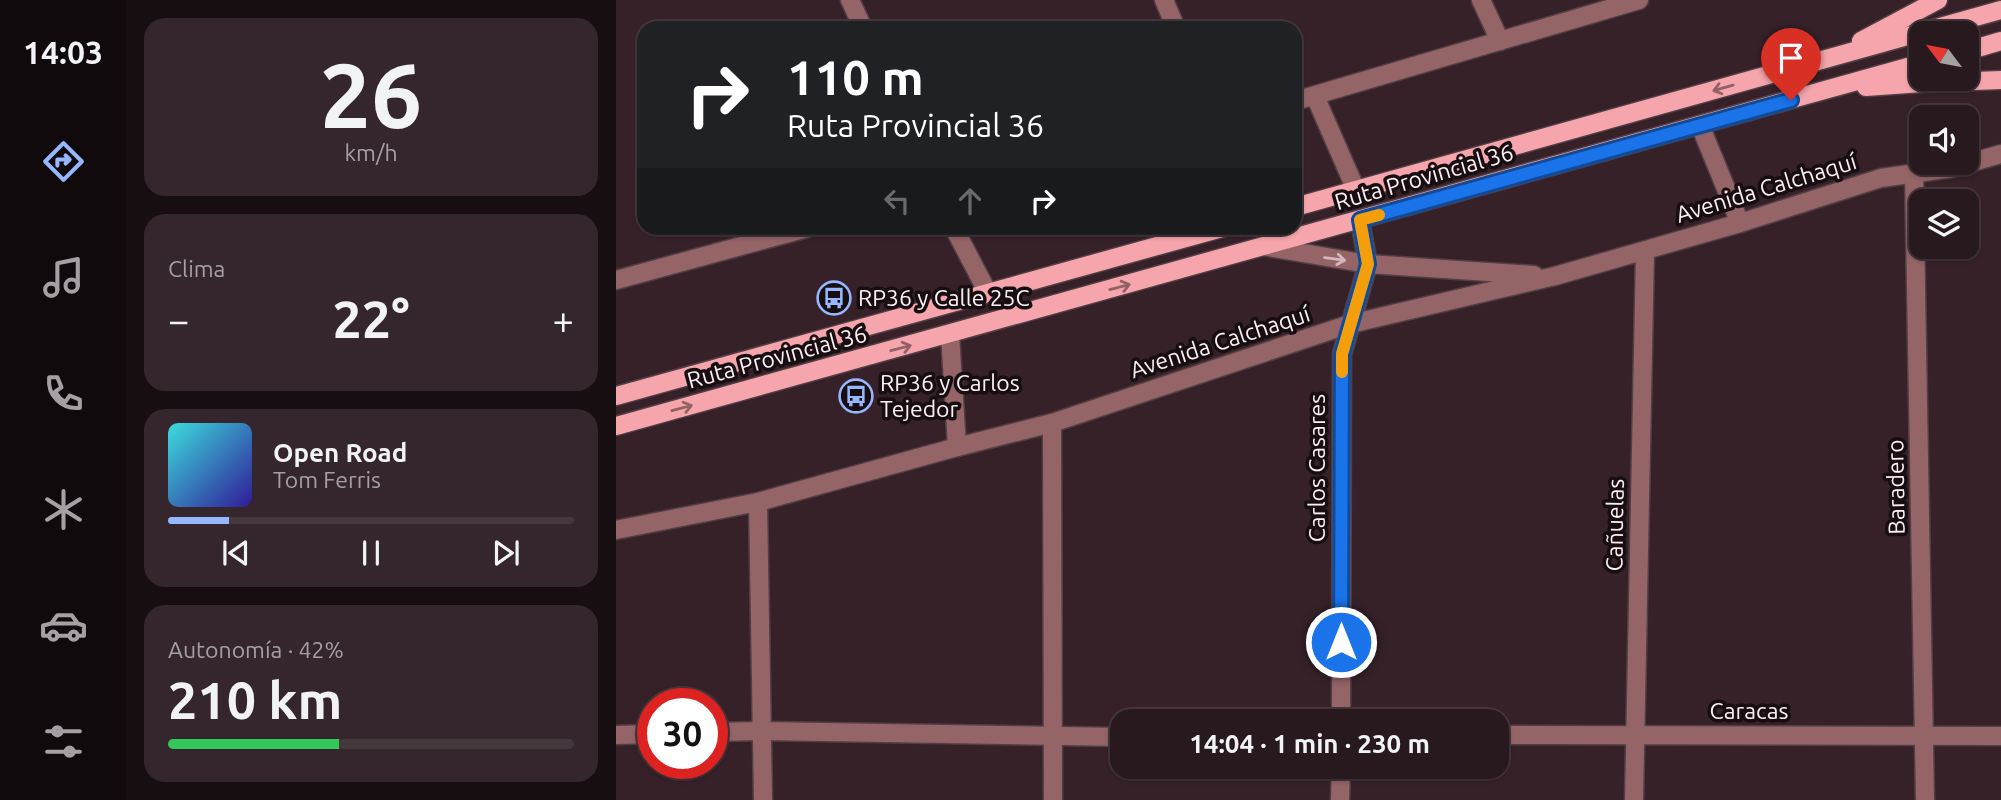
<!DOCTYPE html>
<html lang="es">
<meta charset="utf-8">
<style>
body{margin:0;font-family:Ubuntu,sans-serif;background:#34262c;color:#f1f3f6;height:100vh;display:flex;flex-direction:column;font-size:26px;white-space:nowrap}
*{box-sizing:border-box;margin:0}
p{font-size:23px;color:#a5a0a4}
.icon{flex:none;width:38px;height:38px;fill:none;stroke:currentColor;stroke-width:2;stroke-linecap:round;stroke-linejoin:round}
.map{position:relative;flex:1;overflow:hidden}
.sheet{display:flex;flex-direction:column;gap:18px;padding:18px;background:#160e11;width:490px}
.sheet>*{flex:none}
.hud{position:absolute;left:21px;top:21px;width:665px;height:214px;border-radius:21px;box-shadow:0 2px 5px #0004,0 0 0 2px #44383d;background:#202124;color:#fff;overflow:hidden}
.needle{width:46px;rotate:302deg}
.buttons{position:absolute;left:1293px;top:21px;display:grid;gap:14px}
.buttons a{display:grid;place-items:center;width:70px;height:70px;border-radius:14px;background:#28191f;box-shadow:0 2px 5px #0004,0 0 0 2px #44383d;font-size:35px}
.speed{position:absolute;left:21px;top:688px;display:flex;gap:14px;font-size:35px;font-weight:700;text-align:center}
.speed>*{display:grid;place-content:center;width:91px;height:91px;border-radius:50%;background:#28191f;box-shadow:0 2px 5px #0004,0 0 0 2px #44383d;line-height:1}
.speed .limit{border:10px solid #d22;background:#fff;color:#111}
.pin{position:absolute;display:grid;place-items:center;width:60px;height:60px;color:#fff;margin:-72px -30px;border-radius:50% 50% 50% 0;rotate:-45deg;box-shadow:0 0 7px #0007}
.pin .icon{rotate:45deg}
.me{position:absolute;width:77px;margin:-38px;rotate:0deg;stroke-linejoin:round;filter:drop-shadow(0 0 5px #0008)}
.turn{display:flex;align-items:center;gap:24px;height:147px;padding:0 35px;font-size:32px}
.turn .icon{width:91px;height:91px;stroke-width:2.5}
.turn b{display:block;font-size:49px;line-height:60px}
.lanes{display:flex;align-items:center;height:66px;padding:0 35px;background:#0003;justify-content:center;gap:35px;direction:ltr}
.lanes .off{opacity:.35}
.big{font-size:52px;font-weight:700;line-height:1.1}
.sheet .tile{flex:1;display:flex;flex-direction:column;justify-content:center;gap:10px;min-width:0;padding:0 24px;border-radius:21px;background:#34262c}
.sheet .dial{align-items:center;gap:0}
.dial b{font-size:91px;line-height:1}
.song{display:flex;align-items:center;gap:21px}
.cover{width:84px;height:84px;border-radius:10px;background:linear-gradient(135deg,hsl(180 70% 55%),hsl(250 70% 35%))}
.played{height:7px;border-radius:4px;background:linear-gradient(90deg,#96b6fd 15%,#44383d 15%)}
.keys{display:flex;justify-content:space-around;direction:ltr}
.heat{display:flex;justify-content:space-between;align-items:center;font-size:38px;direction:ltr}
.charge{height:10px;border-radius:5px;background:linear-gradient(90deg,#34c759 42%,#44383d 0)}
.trip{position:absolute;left:494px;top:709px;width:399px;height:70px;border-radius:21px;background:#28191f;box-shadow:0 2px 5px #0004,0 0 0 2px #44383d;font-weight:700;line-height:70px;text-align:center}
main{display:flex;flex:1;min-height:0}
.menu{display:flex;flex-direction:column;width:126px;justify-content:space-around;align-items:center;background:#100a0c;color:#a5a0a4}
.menu .icon{width:49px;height:49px}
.menu .on{color:#96b6fd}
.menu b{font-size:32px;color:#f1f3f6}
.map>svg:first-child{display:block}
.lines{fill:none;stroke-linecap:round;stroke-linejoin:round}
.street-casing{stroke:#523e45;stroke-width:21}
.primary-casing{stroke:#523e45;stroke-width:21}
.street{stroke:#946467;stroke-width:18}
.primary{stroke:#f5a5ab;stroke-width:18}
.oneway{stroke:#916166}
.oneway2{stroke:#d4b7bc}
.route-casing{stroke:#114b97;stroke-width:18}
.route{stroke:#1a73e8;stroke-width:12}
.slow{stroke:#f59e0b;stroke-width:12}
.labels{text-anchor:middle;stroke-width:7;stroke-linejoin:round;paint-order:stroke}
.street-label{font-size:23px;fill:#feeff4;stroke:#170e11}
.poi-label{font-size:23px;fill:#feeff4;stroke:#170e11;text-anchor:start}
</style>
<main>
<nav class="menu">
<b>14:03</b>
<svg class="icon on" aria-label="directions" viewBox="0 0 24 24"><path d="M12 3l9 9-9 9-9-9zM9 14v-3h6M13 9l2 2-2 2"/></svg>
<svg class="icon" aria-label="music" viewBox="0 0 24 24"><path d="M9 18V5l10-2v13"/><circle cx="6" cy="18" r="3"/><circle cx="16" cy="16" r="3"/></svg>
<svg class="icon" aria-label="phone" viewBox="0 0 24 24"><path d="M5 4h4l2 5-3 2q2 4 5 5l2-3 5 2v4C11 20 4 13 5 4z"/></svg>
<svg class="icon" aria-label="climate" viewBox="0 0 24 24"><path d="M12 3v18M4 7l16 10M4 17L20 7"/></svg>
<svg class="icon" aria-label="car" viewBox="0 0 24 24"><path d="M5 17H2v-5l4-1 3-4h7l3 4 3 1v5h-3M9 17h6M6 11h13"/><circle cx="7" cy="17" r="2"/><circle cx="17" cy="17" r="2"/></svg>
<svg class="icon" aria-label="filters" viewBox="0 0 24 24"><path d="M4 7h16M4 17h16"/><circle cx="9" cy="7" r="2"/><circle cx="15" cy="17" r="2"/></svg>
</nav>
<section class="sheet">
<div class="tile dial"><b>26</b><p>km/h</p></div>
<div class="tile"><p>Clima</p>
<div class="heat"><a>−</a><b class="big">22°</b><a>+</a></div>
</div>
<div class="tile">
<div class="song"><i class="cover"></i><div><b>Open Road</b><p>Tom Ferris</p></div></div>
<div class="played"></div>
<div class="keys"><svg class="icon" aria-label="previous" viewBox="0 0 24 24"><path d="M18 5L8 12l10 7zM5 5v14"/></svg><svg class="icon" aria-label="pause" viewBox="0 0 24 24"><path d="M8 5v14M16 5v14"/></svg><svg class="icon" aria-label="next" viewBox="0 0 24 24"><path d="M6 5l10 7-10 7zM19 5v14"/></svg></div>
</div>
<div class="tile"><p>Autonomía · 42%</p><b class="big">210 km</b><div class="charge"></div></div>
</section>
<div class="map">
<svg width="1385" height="800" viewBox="0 0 1385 800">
<rect width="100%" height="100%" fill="#362129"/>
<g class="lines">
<defs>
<g id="street">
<polyline points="234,0 247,28"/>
<polyline points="548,0 560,28"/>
<polyline points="865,0 884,41"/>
<polyline points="699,96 740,190"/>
<polyline points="679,101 1023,0"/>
<polyline points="1084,125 1124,223"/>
<polyline points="1298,174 1309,800"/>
<polyline points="338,228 372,293"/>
<polyline points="652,247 752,264 918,275"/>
<polyline points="0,280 191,228"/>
<polyline points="334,334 341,447"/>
<polyline points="436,423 437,800"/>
<polyline points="142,502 147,800"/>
<polyline points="0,530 142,502 341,447 436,423 734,324 939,276 1124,223 1265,178 1336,168 1385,154"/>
<polyline points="725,721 726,354 752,264 744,221"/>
<polyline points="96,732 147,731 506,737"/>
<polyline points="0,735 37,734"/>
<polyline points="880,735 1385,736"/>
<polyline points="724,800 725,766"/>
<polyline points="1018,800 1029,251"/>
</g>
<g id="primary">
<polyline points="1245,41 1322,0"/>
<polyline points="1351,51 1385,41"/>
<polyline points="1250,87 1306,83 1385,80"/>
<polyline points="679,207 1385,10"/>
<polyline points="0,396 606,228"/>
<polyline points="0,426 1306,63"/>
</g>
</defs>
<use href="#street" class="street-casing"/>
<use href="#primary" class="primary-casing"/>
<use href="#street" class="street"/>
<use href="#primary" class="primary"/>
</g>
<defs><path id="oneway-shaft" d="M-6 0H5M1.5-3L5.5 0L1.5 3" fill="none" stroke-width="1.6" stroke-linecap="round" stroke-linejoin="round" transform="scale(1.75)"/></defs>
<g class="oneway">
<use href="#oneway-shaft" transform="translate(1107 88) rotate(164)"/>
<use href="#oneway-shaft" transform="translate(504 287) rotate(-15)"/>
<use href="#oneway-shaft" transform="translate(285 348) rotate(-15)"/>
<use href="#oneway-shaft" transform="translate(66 408) rotate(-15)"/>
</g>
<use class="oneway2" href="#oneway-shaft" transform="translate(719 259) rotate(8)"/>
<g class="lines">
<defs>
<polyline id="route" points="725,642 726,354 752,264 744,220 1175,100"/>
</defs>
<use href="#route" class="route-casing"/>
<use href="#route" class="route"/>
<polyline class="slow" points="726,372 726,354 752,264 744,220 763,215"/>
</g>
<defs>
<symbol id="bus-ring" viewBox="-11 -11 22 22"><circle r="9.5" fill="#170e11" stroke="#96b6fd" stroke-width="1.5"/><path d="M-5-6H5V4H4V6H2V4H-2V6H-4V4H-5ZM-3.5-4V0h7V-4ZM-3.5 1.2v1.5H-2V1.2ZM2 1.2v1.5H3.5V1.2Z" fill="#96b6fd"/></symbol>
</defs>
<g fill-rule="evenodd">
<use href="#bus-ring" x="199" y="279" width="38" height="38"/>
<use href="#bus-ring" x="221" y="377" width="38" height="38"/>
</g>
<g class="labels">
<g class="street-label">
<text transform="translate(808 177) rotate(-16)" y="8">Ruta Provincial 36</text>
<text transform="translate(1150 188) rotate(-17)" y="8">Avenida Calchaquí</text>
<text transform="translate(604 342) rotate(-18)" y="8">Avenida Calchaquí</text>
<text transform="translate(161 357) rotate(-15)" y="8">Ruta Provincial 36</text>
<text transform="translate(701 468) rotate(-90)" y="8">Carlos Casares</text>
<text transform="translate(1280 487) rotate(-91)" y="8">Baradero</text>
<text transform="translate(999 525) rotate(-89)" y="8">Cañuelas</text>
<text x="1133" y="719">Caracas</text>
</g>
<g class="poi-label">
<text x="242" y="306">RP36 y Calle 25C</text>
<text x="264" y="391">RP36 y Carlos<tspan x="264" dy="26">Tejedor</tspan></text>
</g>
</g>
</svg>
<div class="buttons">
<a><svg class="needle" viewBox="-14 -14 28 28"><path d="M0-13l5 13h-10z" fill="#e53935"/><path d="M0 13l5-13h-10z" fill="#a5a0a4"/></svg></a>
<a><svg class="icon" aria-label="sound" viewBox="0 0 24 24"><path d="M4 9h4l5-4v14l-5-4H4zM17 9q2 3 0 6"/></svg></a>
<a><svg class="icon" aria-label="layers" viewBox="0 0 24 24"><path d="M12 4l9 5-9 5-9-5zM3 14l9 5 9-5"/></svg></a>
</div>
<div class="speed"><div class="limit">30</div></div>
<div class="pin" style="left:1175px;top:100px;background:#d93025"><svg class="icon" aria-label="arrive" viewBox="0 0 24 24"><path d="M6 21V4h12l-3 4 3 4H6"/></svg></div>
<svg class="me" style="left:725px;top:642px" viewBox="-20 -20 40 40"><circle r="17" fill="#1a73e8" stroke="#fff" stroke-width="3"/><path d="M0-11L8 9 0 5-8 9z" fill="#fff"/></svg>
<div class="trip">14:04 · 1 min · 230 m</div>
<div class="hud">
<div class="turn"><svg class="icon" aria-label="right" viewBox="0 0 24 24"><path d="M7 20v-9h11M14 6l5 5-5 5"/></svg><div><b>110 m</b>Ruta Provincial 36</div></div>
<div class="lanes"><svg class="icon off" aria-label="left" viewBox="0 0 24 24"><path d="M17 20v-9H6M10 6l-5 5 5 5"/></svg><svg class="icon off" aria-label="ahead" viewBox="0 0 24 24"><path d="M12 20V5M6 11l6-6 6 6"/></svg><svg class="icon" aria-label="right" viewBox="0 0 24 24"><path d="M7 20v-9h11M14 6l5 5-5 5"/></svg></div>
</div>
</div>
</main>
